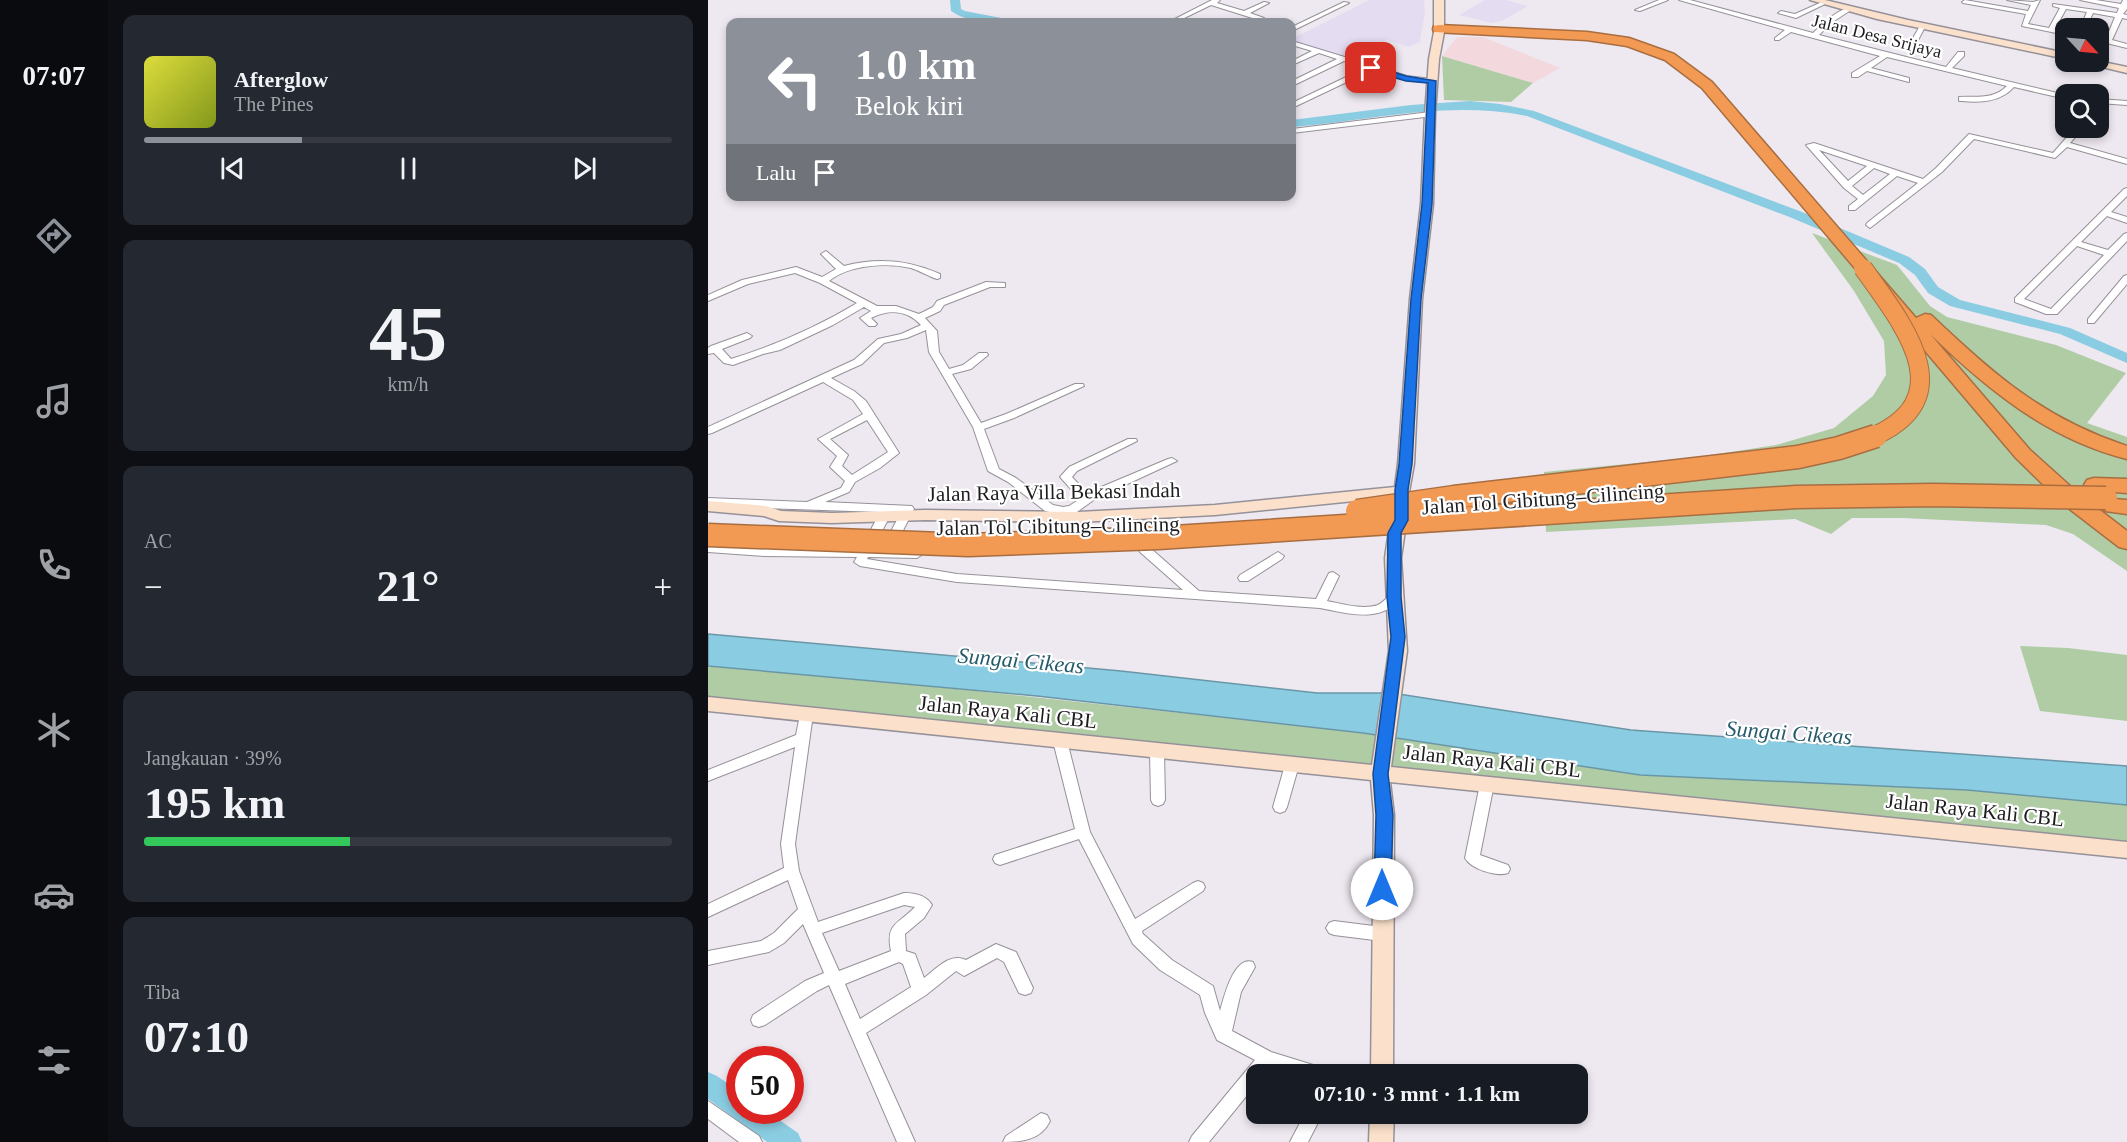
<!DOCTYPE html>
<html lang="id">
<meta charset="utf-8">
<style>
body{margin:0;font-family:"Times New Roman",serif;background:#242831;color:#f1f3f6;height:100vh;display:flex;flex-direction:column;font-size:22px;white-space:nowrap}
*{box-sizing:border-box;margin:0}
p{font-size:20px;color:#9ea1a6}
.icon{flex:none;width:33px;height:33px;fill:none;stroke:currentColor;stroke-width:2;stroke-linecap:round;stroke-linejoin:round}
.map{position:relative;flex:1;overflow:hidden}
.panel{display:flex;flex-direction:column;gap:15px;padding:15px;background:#0d0f14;width:600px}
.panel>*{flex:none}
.banner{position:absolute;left:18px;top:18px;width:570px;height:183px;border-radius:12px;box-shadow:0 3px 9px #0003;background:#8c9099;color:#fff;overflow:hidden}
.needle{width:39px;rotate:116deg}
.controls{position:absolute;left:1347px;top:18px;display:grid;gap:12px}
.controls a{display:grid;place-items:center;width:54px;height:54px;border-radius:12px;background:#171b24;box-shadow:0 3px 9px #0003;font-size:30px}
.speed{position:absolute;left:18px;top:1046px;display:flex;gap:12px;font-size:30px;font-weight:700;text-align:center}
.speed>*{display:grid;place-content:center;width:78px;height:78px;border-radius:50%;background:#171b24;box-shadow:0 3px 9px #0003;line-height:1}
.speed .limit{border:9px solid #d22;background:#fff;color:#111}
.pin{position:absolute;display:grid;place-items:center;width:51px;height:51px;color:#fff;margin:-26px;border-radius:12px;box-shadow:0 3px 9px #0006}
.me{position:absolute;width:66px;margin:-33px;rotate:0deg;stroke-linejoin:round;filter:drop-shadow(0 0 4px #0008)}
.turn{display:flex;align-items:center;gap:21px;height:126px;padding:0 30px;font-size:27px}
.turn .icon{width:78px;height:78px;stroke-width:2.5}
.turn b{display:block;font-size:42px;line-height:51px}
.then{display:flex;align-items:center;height:57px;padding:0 30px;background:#0003;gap:12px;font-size:22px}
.big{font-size:45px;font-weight:800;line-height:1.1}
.panel .card{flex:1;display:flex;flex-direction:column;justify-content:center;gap:9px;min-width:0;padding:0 21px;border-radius:12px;background:#242831}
.panel .dial{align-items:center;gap:0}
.dial b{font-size:78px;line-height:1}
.song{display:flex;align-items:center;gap:18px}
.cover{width:72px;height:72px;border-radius:9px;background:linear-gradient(135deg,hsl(60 70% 55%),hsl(70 70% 35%))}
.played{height:6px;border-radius:3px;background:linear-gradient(90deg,#8c9099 30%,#363941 30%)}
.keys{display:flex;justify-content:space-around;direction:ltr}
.heat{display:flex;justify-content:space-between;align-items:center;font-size:33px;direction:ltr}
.charge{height:9px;border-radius:4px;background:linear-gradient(90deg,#34c759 39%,#363941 0)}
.trip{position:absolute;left:538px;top:1064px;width:342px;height:60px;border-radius:12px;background:#171b24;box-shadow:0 3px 9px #0003;font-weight:800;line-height:60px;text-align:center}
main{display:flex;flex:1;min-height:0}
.tab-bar{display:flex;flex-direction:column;width:108px;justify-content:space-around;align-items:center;background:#090b0e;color:#9ea1a6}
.tab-bar .icon{width:42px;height:42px}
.tab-bar .current{color:#8c9099}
.tab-bar b{font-size:27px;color:#f1f3f6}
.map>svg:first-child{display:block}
.industrial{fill:#f3d9dd}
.education{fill:#e4dcf1}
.green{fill:#afcca5}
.water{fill:#8acce1;stroke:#6a97a7;stroke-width:1.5}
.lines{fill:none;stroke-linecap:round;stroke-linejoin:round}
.river{fill:#8acce1;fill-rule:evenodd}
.street-casing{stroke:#969199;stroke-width:2}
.secondary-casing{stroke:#969199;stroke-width:3}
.highway-casing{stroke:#a86e41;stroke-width:3}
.street{fill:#fff;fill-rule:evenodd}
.secondary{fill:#fbe1cb;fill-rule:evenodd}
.highway{fill:#f29a53;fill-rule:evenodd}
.highway-bridge-far1-casing{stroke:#a86e41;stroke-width:20;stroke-linecap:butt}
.highway-bridge-casing{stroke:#a86e41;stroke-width:25;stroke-linecap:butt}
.highway-bridge-far1{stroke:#f29a53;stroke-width:18}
.highway-bridge{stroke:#f29a53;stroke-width:22}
.route{fill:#1a73e8;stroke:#114b97;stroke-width:1.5}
.labels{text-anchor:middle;stroke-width:4.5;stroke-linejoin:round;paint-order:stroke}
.far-street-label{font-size:18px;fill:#1e1c1f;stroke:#fff}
.street-label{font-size:21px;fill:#1e1c1f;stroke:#fff}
.water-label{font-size:22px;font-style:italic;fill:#255a6a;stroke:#fff}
</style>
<main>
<nav class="tab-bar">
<b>07:07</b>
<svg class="icon current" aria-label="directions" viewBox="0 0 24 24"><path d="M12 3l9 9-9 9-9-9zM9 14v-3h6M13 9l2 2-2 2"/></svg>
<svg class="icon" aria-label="music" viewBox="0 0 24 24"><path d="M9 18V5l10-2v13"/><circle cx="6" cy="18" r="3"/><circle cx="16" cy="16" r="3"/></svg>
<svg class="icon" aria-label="phone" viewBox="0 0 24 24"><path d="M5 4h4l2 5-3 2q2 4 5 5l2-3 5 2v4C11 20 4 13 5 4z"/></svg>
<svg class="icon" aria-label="climate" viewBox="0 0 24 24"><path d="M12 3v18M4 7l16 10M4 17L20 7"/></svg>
<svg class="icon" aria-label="car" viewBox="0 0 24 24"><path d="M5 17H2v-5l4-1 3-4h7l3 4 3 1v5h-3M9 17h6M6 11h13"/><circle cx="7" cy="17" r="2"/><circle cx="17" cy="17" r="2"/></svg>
<svg class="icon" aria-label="filters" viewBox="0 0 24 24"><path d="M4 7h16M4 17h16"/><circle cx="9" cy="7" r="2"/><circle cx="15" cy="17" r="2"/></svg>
</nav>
<section class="panel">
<div class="card">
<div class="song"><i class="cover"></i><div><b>Afterglow</b><p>The Pines</p></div></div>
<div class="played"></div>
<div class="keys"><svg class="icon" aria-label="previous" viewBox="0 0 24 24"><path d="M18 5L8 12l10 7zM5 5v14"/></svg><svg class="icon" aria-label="pause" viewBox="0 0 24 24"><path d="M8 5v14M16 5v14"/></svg><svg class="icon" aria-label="next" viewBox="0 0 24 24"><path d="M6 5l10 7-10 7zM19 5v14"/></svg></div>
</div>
<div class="card dial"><b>45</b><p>km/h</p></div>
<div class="card"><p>AC</p>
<div class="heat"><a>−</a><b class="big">21°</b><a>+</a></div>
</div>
<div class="card"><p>Jangkauan · 39%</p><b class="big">195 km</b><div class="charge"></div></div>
<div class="card"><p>Tiba</p><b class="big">07:10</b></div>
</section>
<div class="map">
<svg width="1419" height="1142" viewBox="0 0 1419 1142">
<rect width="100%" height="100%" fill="#eee8f0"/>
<polygon class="industrial" points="749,37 775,37 852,68 825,83 734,56"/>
<g class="education">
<polygon points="661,0 716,0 717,11 712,42 701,47 679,40 642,59 584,42 584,39"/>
<polygon points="777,0 798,0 820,6 794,21 784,23 751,15"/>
</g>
<g class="green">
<polygon points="734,56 825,83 803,102 736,100"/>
<polygon points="1104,233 1189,265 1222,306 1239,317 1348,345 1418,373 1379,423 1419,437 1419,571 1365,534 1338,525 1195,518 1144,518 1123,534 1087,519 838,532 836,472 990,457 1068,445 1126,428 1165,396 1178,375 1176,341 1146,291"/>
<polygon points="1312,646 1360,648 1419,655 1419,721 1332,711"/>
<polygon points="0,666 259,690 631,730 775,750 932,775 1259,790 1419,805 1419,844 0,704"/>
</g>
<polygon class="water" points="0,634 413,671 609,693 684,693 923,730 1419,766 1419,805 1259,790 932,775 655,733 329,696 0,666"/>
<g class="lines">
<g class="river">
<path d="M242 0H252L253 9 257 11 293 18 300 22C284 24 256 21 243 11Z"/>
<path d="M762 101 792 104 826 111 1094 212 1201 257 1217 269 1230 287 1252 300 1362 328 1419 353V363L1352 334 1242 306 1220 293 1207 275 1191 263 1084 218 819 116C736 100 665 121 584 127V120L703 105Z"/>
<polygon points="0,1072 9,1076 32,1092 32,1110 57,1110 90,1133 94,1142 59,1142 0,1099"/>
</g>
<defs>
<g id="street">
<polygon points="504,0 512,0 509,3 536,11 556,2 561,3 542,13 556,18 556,20 554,21 503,5 468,22 463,21"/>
<polygon points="951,0 960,0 932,11 927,10"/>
<path d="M971 0H982L1105 33C1115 24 1130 8 1143 8V10L1123 23 1111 35 1238 67 1250 52H1256V56L1244 68 1358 95V99L1306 87C1292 102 1273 103 1254 101H1251V97C1269 96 1285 100 1299 86L1179 57 1163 68 1201 78V82L1159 71 1150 77H1144V73L1172 56 1083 32 1071 40H1067V38L1077 30Z"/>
<polygon points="1257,0 1320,11 1323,5 1299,0 1325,2 1332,0 1320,24 1341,28 1352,8 1345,6 1345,4 1409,13 1411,8 1372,0 1388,0 1413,4 1415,0 1419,0 1419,9 1415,14 1419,15 1419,19 1414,18 1404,40 1419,44 1419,48 1390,41 1390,37 1398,39 1407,17 1385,13 1378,28 1372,28 1379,12 1358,9 1347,29 1358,31 1358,35 1314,26 1318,14 1255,3 1254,2"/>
<polygon points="636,2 641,3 584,31 584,27"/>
<polygon points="1114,2 1119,3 1088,18 1070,13 1073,11 1087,14"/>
<polygon points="1213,24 1218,25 1207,46 1203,46 1201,45"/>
<polygon points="584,41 699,76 724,79 728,81 724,83 698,80 664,70 584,108 584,103 657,68 636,61 584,86 584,81 629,59 611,53 584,65 584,61 604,51 584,45"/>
<polygon points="1390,99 1419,101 1419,105 1390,103"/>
<polygon points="722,112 726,114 725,116 584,133 584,129"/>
<path d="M1367 128H1375L1362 143 1419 159V164L1359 147 1347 158 1266 139 1234 172 1162 228 1158 225 1159 223 1210 183 1189 176 1147 210H1141V206L1150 199 1136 188 1098 145 1106 143 1215 179 1228 168 1261 134 1345 153ZM1111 150 1159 166 1140 181ZM1166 168 1182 174 1155 195 1144 186Z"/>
<path d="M1419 188V196L1403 212 1419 217V223L1399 216 1373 242 1400 250 1416 234 1419 233V241L1349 314H1338L1307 302V298L1416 189ZM1369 246 1396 255 1343 309 1316 299Z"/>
<path d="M118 251 136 266C170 257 201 260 232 274V278L229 279C220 276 212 271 203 268 179 262 140 265 121 281L169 306H188L211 314 225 307 229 301 278 282 297 283V287H282L236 305 232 311 217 318 229 331 231 352 241 369 255 365 271 353H279L280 355 263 369 244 374 273 423 298 414 367 384H375L376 386 306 418 276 429 291 469 308 478 345 505 355 507 361 506 372 499 352 477 361 467 420 439H428L429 441 369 471 364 477 379 493 460 459 464 458 469 461 387 499 369 512 355 515 337 511 300 482 280 471 265 427 221 352 218 330 199 338 176 343 154 364 123 378 146 391 158 401 191 453 172 468 147 482 141 492 117 502 204 506 206 509 186 548H178L176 545 193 512H184L164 550H209L215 554 209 558 160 557 159 559 249 574 475 590 432 552 430 549 432 546H440L491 591 608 599 621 573 625 572 631 576 619 601C635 604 654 610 670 605 676 602 679 596 686 594L692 598C674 624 638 613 612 608L249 582 152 566 146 562 149 557 56 556 0 552V544L56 548 153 549 172 512 0 506V498L99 502 133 488 137 481 122 467 129 456 110 439 155 414 145 400 115 382 4 433 0 434V427L146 360 170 339 193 334 213 325C199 310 181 309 163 318L169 324 167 326H161L152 318 163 311 156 307 125 325 72 350 55 354 25 365 16 363 6 353 0 354V348L3 346 39 333 44 336 42 338 14 349 23 359C68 345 109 327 149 303L112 283 87 273 40 284 0 301V295L34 280 88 267 114 277 128 269 113 254ZM159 420 180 452 144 475 134 466 140 455 122 439Z"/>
<polygon points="1419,275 1419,284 1386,323 1380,323 1380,319 1416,276"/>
<polygon points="570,552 576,556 574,559 540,581 532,581 530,578 532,575"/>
<path d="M98 709 103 710 105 714 87 844 91 871 110 922 196 893C207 893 218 895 224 905L216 918 197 934 198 951 207 954 216 978C228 969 242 952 258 960L288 944 308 952 325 988 323 993 317 995 311 993 296 962 289 958 256 976 248 971 218 995 158 1033 207 1142H189L121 985 109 991 57 1025 51 1027 45 1025 43 1020 45 1015 97 981 116 973 95 924 76 943 61 952 0 965V951L53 941 66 933 90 909 80 880 0 917V904L76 868 73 844 87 747 0 781V770L88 735 93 710ZM196 905 207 907C191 924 177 923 183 951L131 971 114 933ZM191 962 195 964 203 987 152 1019 137 984Z"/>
<path d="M352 736 357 737 359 741 382 832 427 919 485 883 490 881 495 883 497 887 495 891 434 931 435 934 464 960 505 986 512 1011C516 997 526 955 545 962L547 967 533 992 524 1031 563 1052 615 1068 617 1074H585L562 1067 556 1074H549V1083L501 1142H481L484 1136 547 1060 509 1040 497 1013 492 995 452 970 425 944 371 839 292 865 287 863 285 859 287 855 367 829 345 741 347 737Z"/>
<polygon points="449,746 454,747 456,751 457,800 455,804 450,806 445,804 443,800 442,751 444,747"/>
<polygon points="584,760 589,761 591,765 579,807 577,811 572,813 567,811 565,807 577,765 579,761"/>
<path d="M779 779 784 780 786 784 772 855 800 865 802 869 800 873C788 877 763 869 757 858L772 784 774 780Z"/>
<polygon points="626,921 674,927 679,929 682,934 679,939 674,941 626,935 621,933 618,928 621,923"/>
<polygon points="0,1101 51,1136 54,1142 31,1142 0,1119"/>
<path d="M333 1113 339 1115 342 1121C333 1140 313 1142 295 1142L298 1136Z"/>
<polygon points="597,1113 615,1113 600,1142 582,1142"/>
</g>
<g id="secondary">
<polygon points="726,0 736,0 736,32 731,59 727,114 725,204 714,299 706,464 701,492 702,520 697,530 693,558 699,651 683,767 1419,842 1419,858 682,782 686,815 685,1074 663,1074 666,815 663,780 0,711 0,697 664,765 681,651 677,558 681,530 686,520 686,497 507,515 370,522 217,520 124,523 71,521 56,516 0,511 0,501 58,506 73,511 124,513 217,510 370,512 507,505 687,487 690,464 702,299 713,204 717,114 721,59 726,32"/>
<polygon points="1102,0 1117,0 1200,20 1358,53 1358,59 1169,19"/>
<polygon points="1390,61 1419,67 1419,73 1373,62"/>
<polygon points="662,1113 686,1113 685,1142 661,1142"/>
</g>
<g id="highway">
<path d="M731 25 879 32 921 38 966 54 1004 82 1208 318 1217 314 1223 315C1286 375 1335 418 1419 446V459C1340 439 1280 390 1222 334L1322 450 1371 494 1419 531V549L1411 547 1355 504 1308 458 994 88 957 60 919 46 879 40 726 32 725 29 726 26Z"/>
<polygon points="1386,478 1419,479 1419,493 1379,490 1376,485 1379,480"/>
<polygon points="1405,499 1419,500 1419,514 1397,511 1394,506 1397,501"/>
</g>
</defs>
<use href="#street" class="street-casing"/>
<use href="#secondary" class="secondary-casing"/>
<use href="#highway" class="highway-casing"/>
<use href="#street" class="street"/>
<use href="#secondary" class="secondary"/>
<use href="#highway" class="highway"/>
<defs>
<path id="highway-bridge-far1" d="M1155 268C1193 322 1257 397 1164 437"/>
<g id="highway-bridge">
<polyline points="649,511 746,497 1090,457 1131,448 1168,436"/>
<polyline points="0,535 260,545 450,538 1088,497 1226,495 1398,498"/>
</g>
</defs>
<use href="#highway-bridge-far1" class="highway-bridge-far1-casing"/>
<use href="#highway-bridge" class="highway-bridge-casing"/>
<use href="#highway-bridge-far1" class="highway-bridge-far1"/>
<use href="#highway-bridge" class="highway-bridge"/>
</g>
<polygon class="route" points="663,65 698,76 728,81 724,204 713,299 704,464 700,490 700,520 693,533 693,597 697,637 680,774 685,815 683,889 680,894 674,896 668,894 666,889 668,815 665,774 683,637 679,597 680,533 687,520 687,490 691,464 703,299 714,204 720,83 698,81 660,70 660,66"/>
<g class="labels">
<g class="far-street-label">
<text transform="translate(1169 36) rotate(14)" y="6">Jalan Desa Srijaya</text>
</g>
<g class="street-label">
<text transform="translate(346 492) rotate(-1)" y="7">Jalan Raya Villa Bekasi Indah</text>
<text transform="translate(835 499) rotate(-4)" y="7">Jalan Tol Cibitung–Cilincing</text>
<text transform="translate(350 526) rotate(-1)" y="7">Jalan Tol Cibitung–Cilincing</text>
<text transform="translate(300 712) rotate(6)" y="7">Jalan Raya Kali CBL</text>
<text transform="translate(784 761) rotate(6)" y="7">Jalan Raya Kali CBL</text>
<text transform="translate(1267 810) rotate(6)" y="7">Jalan Raya Kali CBL</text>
</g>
<g class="water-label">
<text transform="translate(313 660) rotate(5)" y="8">Sungai Cikeas</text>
<text transform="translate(1081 732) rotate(4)" y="8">Sungai Cikeas</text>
</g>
</g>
</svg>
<div class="controls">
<a><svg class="needle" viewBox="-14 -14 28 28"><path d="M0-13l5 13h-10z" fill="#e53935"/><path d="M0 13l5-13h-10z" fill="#9ea1a6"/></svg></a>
<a><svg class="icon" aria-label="search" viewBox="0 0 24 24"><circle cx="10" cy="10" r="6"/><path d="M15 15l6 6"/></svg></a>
</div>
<div class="speed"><div class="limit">50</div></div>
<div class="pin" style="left:663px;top:68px;background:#d93025"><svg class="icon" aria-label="arrive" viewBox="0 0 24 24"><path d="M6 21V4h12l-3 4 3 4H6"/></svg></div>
<svg class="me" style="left:674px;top:889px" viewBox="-20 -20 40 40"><circle r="19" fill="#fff"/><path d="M0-13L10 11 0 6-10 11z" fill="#1a73e8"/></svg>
<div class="trip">07:10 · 3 mnt · 1.1 km</div>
<div class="banner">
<div class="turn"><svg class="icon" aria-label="left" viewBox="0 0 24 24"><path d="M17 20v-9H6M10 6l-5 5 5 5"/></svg><div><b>1.0 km</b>Belok kiri</div></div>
<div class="then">Lalu<svg class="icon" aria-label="arrive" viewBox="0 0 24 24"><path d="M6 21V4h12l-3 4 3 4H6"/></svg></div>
</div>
</div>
</main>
